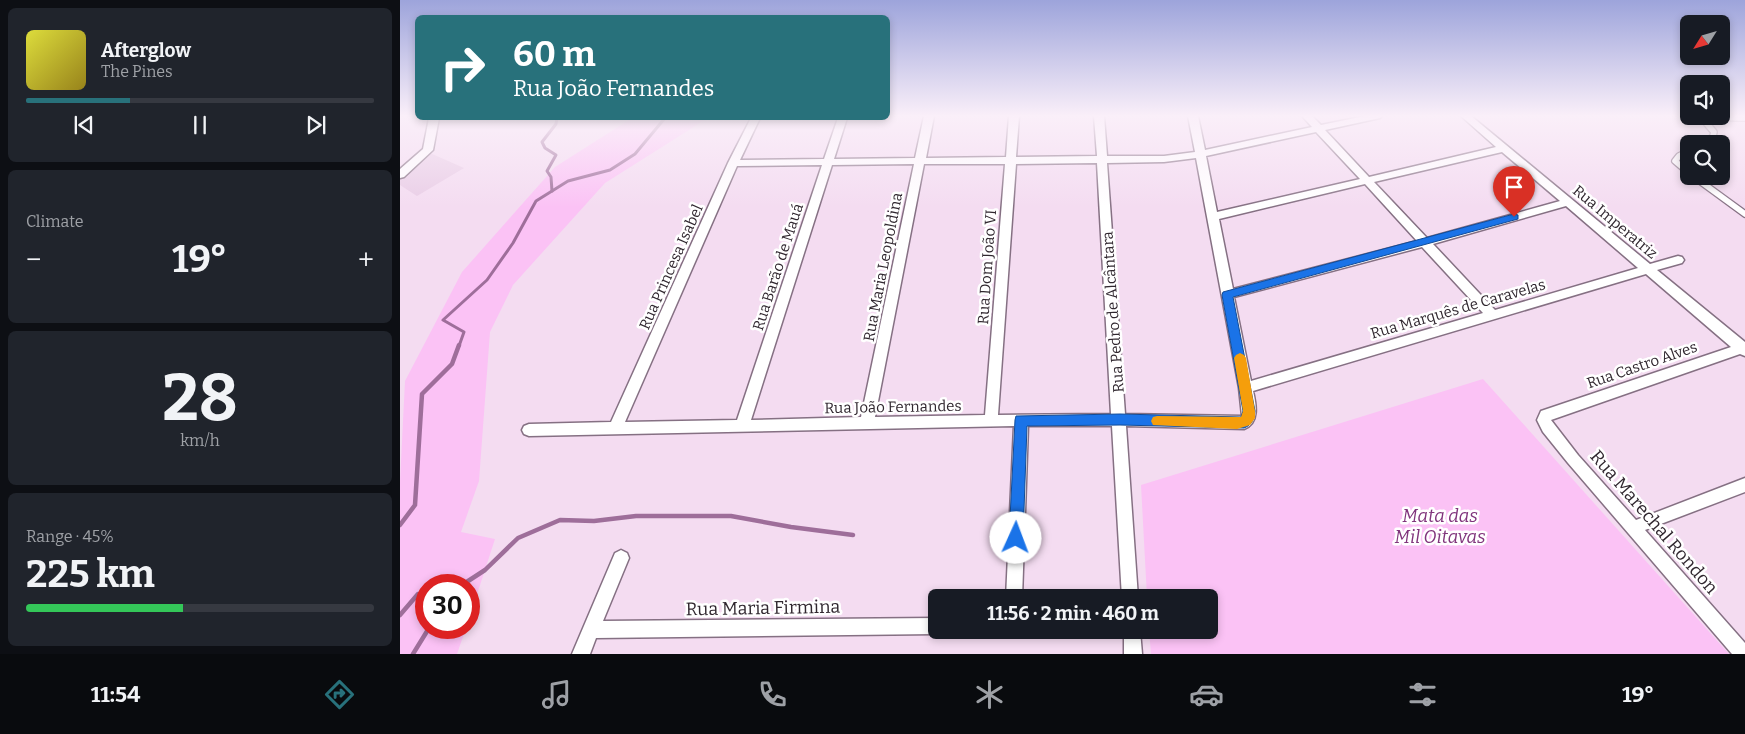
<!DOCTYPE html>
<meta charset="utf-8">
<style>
body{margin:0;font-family:Bitter,serif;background:#20242c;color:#f1f3f6;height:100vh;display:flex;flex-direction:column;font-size:19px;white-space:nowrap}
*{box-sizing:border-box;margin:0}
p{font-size:16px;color:#9ea1a6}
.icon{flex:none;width:28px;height:28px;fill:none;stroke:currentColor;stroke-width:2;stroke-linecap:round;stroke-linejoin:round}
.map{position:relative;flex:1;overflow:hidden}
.panel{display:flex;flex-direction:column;gap:8px;padding:8px;background:#0d0f14;width:400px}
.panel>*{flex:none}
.top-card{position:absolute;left:15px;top:15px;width:475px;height:105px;border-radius:8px;box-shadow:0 2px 8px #0003;background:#28717b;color:#fff;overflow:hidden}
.needle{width:32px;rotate:233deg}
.tools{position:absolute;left:1280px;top:15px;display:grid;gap:10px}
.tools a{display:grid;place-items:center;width:50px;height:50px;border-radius:8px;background:#171b24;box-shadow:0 2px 8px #0003;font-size:25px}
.speed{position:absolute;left:15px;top:574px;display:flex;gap:10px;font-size:25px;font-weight:700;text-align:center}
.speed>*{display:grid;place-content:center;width:65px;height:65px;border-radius:50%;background:#171b24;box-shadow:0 2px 8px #0003;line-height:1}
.speed .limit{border:8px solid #d22;background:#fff;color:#111}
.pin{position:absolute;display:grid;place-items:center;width:42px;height:42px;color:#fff;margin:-51px -21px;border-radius:50% 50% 50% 0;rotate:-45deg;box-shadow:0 0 5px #0007}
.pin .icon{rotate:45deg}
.me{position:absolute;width:55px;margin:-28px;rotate:2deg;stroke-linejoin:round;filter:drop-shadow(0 0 4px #0008)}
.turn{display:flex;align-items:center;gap:18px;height:105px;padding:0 15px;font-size:22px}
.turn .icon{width:65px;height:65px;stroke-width:2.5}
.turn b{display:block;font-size:35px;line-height:42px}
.big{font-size:38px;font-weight:700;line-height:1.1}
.panel .widget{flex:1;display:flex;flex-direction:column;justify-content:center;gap:8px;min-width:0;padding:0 18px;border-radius:8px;background:#20242c}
.panel .dial{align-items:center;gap:0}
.dial b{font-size:65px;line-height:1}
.song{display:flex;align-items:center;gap:15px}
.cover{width:60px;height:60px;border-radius:8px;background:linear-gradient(135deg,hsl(60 70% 55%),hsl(50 70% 35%))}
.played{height:5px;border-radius:2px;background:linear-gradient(90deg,#28717b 30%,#363941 30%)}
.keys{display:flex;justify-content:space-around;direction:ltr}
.heat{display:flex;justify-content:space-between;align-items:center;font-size:28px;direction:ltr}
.charge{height:8px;border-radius:4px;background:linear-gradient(90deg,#34c759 45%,#363941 0)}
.trip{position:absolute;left:528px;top:589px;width:290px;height:50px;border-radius:8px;background:#171b24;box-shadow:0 2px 8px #0003;font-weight:700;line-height:50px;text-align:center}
.menu{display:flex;height:80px;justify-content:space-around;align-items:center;background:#090b0e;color:#9ea1a6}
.menu .icon{width:35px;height:35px}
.menu .on{color:#28717b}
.menu b{font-size:22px;color:#f1f3f6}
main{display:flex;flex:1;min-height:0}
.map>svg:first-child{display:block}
.built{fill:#e9cde6}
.green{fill:#fbc2f5}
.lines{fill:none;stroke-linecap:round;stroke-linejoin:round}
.stream-far1{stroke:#9e6e9a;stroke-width:3}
.stream{stroke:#9e6e9a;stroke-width:4.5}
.service-casing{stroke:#857083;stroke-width:8}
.minor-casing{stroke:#857083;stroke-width:3}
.service{stroke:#fff;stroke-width:5.5}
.minor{fill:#fff;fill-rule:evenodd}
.route{fill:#1a73e8;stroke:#114b97}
.slow{fill:#f59e0b}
.labels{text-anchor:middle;stroke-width:5;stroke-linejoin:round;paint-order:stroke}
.street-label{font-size:15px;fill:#30272f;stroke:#fff}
.near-park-label{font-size:18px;font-style:italic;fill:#80347c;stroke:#fff}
.near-street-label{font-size:18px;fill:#30272f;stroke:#fff}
</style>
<main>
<section class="panel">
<div class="widget">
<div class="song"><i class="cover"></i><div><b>Afterglow</b><p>The Pines</p></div></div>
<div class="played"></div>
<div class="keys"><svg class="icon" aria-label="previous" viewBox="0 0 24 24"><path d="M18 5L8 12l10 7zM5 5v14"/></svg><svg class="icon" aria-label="pause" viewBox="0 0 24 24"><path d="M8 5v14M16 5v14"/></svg><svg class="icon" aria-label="next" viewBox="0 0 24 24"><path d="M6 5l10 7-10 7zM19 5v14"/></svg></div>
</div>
<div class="widget"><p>Climate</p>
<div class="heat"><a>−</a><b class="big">19°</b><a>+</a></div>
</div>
<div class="widget dial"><b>28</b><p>km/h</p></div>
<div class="widget"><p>Range · 45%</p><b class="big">225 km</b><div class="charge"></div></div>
</section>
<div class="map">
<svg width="1345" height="654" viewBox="0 0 1345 654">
<rect width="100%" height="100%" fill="#f4dcf1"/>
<polygon class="built" points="30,153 64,168 17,196 0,185 0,177"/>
<g class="green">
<polygon points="232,118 308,118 205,183 113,285 90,332 79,481 61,532 95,539 69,619 69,585 26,585 26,628 66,628 57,654 0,654 0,482 5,381 62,272 155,167"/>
<polygon points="1083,379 1329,654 751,654 749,630 809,630 809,598 747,597 741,485"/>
</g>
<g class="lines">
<g class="stream-far1">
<polyline points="152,191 151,177 147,171 156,155 145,148 142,142 156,124 157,118"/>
<polyline points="59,346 64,332 43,320 87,280 113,243 136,201 168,181 210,170 235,154 265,118"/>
</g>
<g class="stream">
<polyline points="0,525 15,505 22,394 52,364 59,345"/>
<polyline points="62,585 85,570 118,538 160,520 194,521 236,516 331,516 391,527 453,535"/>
<polyline points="0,615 18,594 26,596"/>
<polyline points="13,654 29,628"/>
</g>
<defs>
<g id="service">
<polyline points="1300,116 1314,132 1313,136 1305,144"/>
<polyline points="1301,117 1345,118"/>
<polyline points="1289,151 1279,156 1275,161 1289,173"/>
<polyline points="1293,176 1345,214"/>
</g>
<g id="minor">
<path d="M524 116H534L526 158 606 157 609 116H619L616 157 697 156 694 116H704L707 156H764L795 152 788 116H798L805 150 912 127 902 116H912L921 125 965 116H982L980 118 925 130 969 177 1096 147 1061 116H1071L1250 264 1278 256 1282 257 1284 260 1282 263 1257 270 1345 342V356L1340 354 1151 420 1178 455 1236 520 1345 478V492L1245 530 1345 643V654H1332L1168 463 1143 432 1137 420 1141 411 1331 347 1246 274 853 391C856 404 860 423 844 429L726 426 738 598H722L712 426H628L622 598H606L614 426 129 436 124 434 122 430 124 426 129 424 211 422 328 163 351 118H360L340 160 424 159 438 118H447L434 159 515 158ZM916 132 960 179 817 212 806 156ZM1102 152 1160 201 1027 238 974 182ZM796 158 839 388 842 416 725 414 707 163 764 162ZM697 163 711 414 598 415 616 164ZM514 164 461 417 351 420 432 165ZM524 164H605L585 415 475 417ZM422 165 337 420 225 422 337 166ZM965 184 1017 241 833 289 819 219ZM1166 206 1238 268 1095 310 1033 244ZM1022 247 1083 313 851 381 834 297Z"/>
<polygon points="29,118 39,118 33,150 4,177 0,178 0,169 23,149"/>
<polygon points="221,550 227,553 229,558 203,621 536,618 536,630 543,630 536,634 196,638 190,654 172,654 215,553"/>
<polygon points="724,630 740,630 742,654 724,654"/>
</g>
</defs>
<use href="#service" class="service-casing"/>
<use href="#minor" class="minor-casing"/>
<use href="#service" class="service"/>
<use href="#minor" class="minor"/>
</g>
<linearGradient id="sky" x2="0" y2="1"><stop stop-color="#9da4db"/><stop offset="0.56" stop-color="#faeff9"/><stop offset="1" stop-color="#faeff9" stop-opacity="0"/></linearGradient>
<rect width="1345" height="207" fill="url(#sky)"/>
<path class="route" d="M1114 214 1118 215V219L833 297 855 411C854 419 852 425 844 428L720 425 627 426 623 538 621 543 616 545 611 543 609 538 615 420 616 416 720 414 841 417 843 411 822 295 823 292Z"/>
<polygon class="slow" points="840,353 844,355 846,358 855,411 855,418 850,425 837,429 753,425 751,421 753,417 757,416 841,417 843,411 834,358 836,355"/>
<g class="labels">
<g class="street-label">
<text transform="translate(1215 222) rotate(40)" y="5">Rua Imperatriz</text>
<text transform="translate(271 267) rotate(-66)" y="5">Rua Princesa Isabel</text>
<text transform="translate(378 267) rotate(-72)" y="5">Rua Barão de Mauá</text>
<text transform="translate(483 267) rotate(-79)" y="5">Rua Maria Leopoldina</text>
<text transform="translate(587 267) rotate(-86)" y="5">Rua Dom João VI</text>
<text transform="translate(1058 309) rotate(-16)" y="5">Rua Marquês de Caravelas</text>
<text transform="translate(713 312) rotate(-94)" y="5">Rua Pedro de Alcântara</text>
<text transform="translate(1242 365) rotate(-19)" y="5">Rua Castro Alves</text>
<text transform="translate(493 407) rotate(-1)" y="5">Rua João Fernandes</text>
</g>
<g class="near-park-label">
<text x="1040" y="522">Mata das<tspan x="1040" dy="21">Mil Oitavas</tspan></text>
</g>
<g class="near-street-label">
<text transform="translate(1254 522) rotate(49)" y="6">Rua Marechal Rondon</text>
<text transform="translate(363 608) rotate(-1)" y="6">Rua Maria Firmina</text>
</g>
</g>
</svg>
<div class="tools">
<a><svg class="needle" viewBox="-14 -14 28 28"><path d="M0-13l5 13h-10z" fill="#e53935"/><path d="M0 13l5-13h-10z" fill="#9ea1a6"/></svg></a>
<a><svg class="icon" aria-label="sound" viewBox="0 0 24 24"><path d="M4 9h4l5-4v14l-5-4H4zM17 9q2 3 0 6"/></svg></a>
<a><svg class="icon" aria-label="search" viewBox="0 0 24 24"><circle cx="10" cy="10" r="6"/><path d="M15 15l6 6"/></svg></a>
</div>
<div class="speed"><div class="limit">30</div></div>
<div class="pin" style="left:1114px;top:217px;background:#d93025"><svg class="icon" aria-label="arrive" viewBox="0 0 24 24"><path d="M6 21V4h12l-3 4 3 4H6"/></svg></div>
<svg class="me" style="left:616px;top:538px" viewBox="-20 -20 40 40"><circle r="19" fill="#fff"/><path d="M0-13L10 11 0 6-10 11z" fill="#1a73e8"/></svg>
<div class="trip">11:56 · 2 min · 460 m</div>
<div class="top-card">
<div class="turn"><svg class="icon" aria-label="right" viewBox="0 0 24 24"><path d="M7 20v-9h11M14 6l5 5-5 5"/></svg><div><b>60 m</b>Rua João Fernandes</div></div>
</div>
</div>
</main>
<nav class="menu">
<b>11:54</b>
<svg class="icon on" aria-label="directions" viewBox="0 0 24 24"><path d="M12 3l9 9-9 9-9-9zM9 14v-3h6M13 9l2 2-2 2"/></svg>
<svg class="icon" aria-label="music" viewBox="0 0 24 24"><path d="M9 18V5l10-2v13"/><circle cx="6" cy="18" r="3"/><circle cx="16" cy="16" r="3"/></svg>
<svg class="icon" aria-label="phone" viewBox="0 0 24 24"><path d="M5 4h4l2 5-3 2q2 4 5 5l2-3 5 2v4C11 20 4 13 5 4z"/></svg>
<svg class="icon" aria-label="climate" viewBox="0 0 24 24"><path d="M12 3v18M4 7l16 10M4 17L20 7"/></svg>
<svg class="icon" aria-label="car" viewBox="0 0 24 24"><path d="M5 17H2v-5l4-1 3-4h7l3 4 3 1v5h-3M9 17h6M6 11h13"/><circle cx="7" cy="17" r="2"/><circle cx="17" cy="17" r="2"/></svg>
<svg class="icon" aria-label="filters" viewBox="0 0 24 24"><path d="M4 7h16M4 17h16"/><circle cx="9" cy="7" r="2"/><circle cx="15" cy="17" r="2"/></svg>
<b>19°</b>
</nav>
